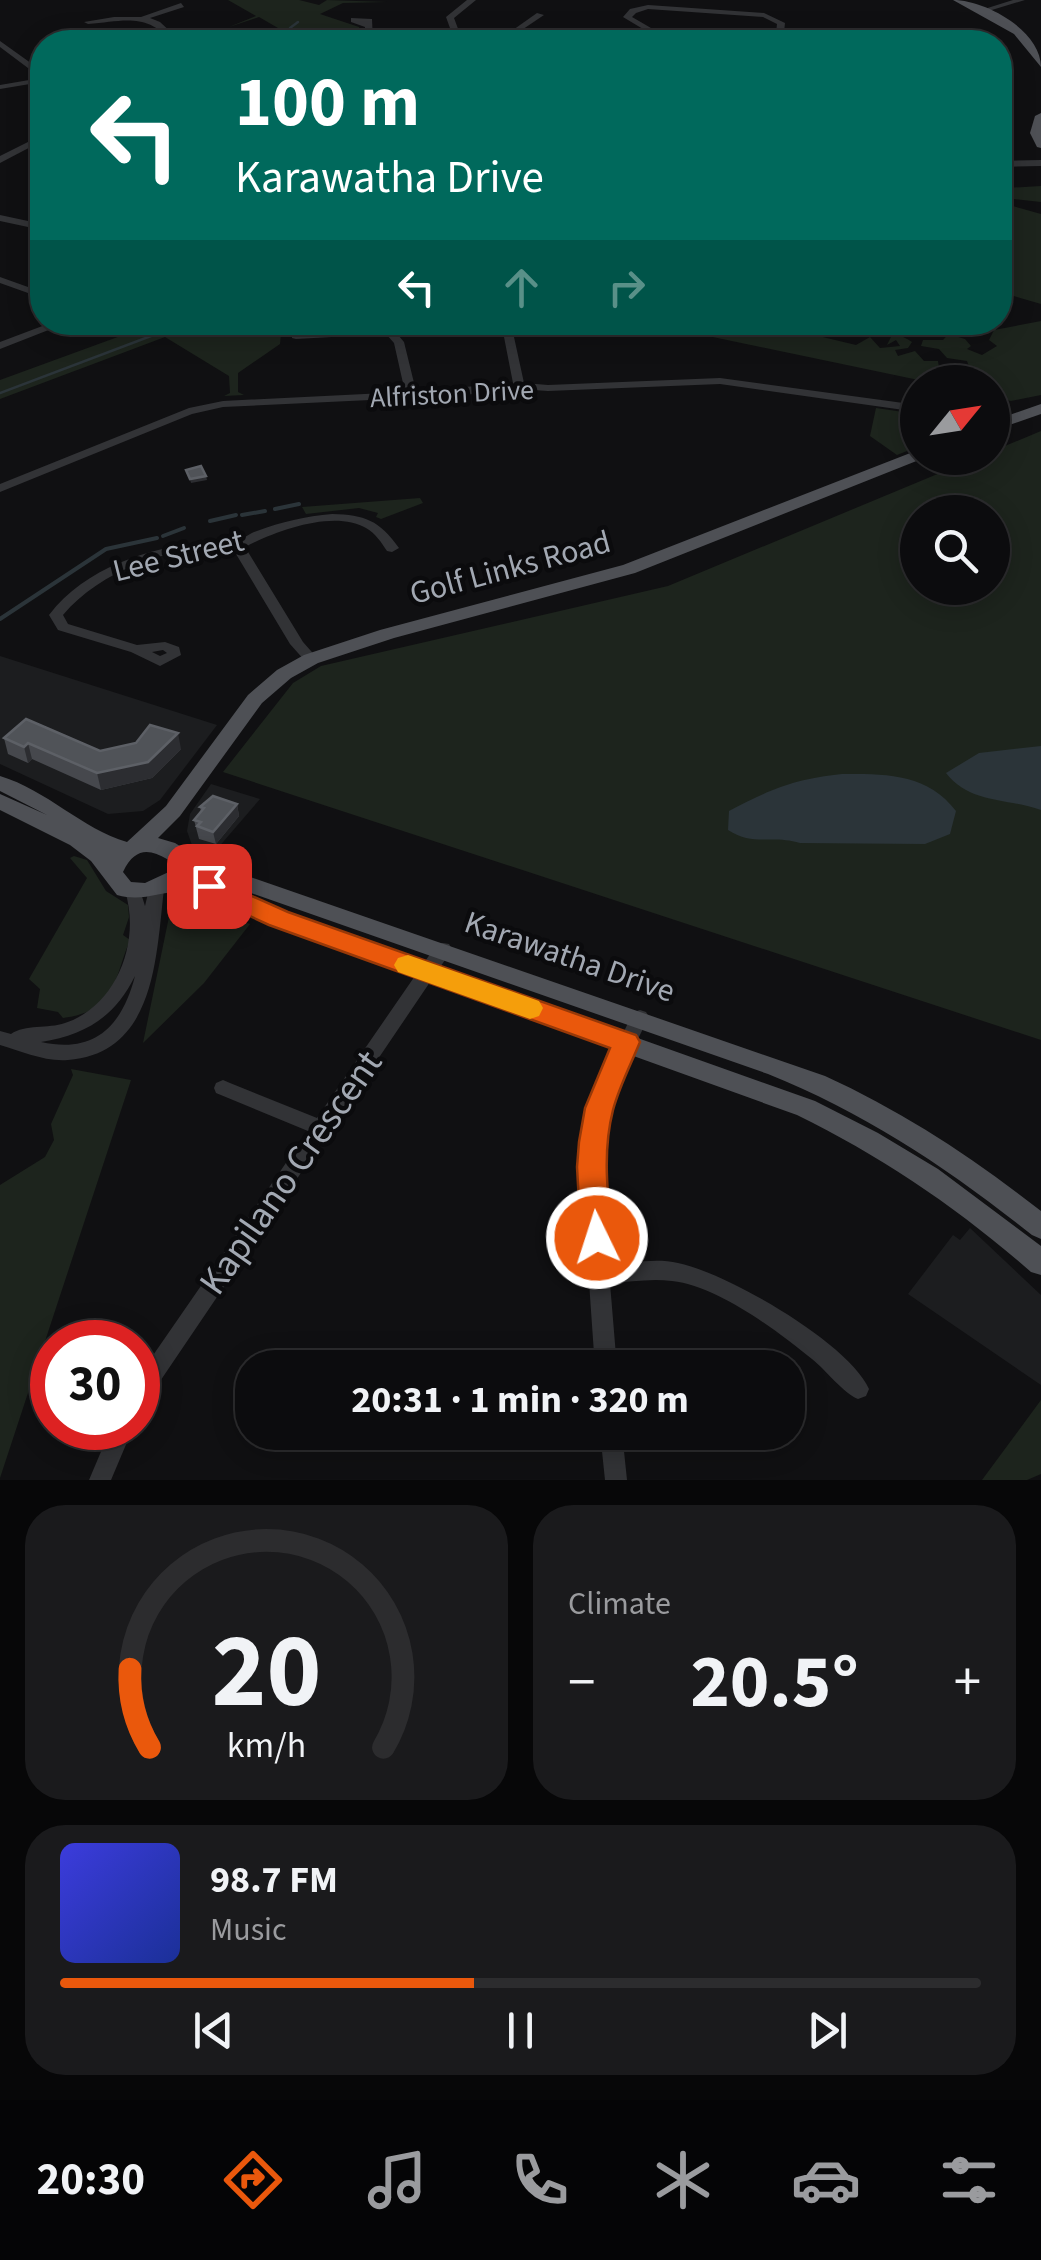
<!DOCTYPE html>
<meta charset="utf-8">
<style>
body{margin:0;font-family:"Source Sans 3",sans-serif;background:#1a1a1c;color:#f1f3f6;height:100vh;display:flex;flex-direction:column;font-size:38px;white-space:nowrap}
*{box-sizing:border-box;margin:0}
p{font-size:32px;color:#9a9b9e}
.icon{flex:none;width:55px;height:55px;fill:none;stroke:currentColor;stroke-width:2;stroke-linecap:round;stroke-linejoin:round}
.map{position:relative;height:1480px;overflow:hidden}
.sheet{display:flex;flex-direction:column;gap:25px;padding:25px;background:#070708;flex:1}
.sheet>*{flex:none}
.top-card{position:absolute;left:30px;top:30px;width:982px;height:305px;border-radius:40px;box-shadow:0 5px 25px #0003,0 0 0 2px #2c2c2e;background:#00695c;color:#fff;overflow:hidden}
.needle{width:65px;rotate:60deg}
.controls{position:absolute;left:900px;top:365px;display:grid;gap:20px}
.controls a{display:grid;place-items:center;width:110px;height:110px;border-radius:50%;background:#0c0c0e;box-shadow:0 5px 25px #0003,0 0 0 2px #2c2c2e;font-size:50px}
.speed{position:absolute;left:30px;top:1320px;display:flex;gap:20px;font-size:50px;font-weight:700;text-align:center}
.speed>*{display:grid;place-content:center;width:130px;height:130px;border-radius:50%;background:#0c0c0e;box-shadow:0 5px 25px #0003,0 0 0 2px #2c2c2e;line-height:1}
.speed .limit{border:15px solid #d22;background:#fff;color:#111}
.pin{position:absolute;display:grid;place-items:center;width:85px;height:85px;color:#fff;margin:-42px;border-radius:20px;box-shadow:0 5px 15px #0006}
.me{position:absolute;width:110px;margin:-55px;rotate:356deg;stroke-linejoin:round;filter:drop-shadow(0 0 8px #0008)}
.turn{display:flex;align-items:center;gap:35px;height:210px;padding:0 40px;font-size:45px}
.turn .icon{width:130px;height:130px;stroke-width:2.5}
.turn b{display:block;font-size:70px;line-height:85px}
.lanes{display:flex;align-items:center;height:95px;padding:0 40px;background:#0003;justify-content:center;gap:50px;direction:ltr}
.lanes .off{opacity:.35}
.big{font-size:75px;font-weight:700;line-height:1.1}
.sheet .tile{flex:1;display:flex;flex-direction:column;justify-content:center;gap:15px;min-width:0;padding:0 35px;border-radius:40px;background:#1a1a1c}
.sheet .dial{align-items:center;gap:0}
.dial svg{height:260px;overflow:visible;fill:none;stroke:#2c2c2e;stroke-width:7;stroke-linecap:round;text-anchor:middle}
.dial text{fill:#f1f3f6;stroke:none}
.song{display:flex;align-items:center;gap:30px}
.cover{width:120px;height:120px;border-radius:15px;background:linear-gradient(135deg,hsl(240 70% 55%),hsl(230 70% 35%))}
.played{height:10px;border-radius:5px;background:linear-gradient(90deg,#ea580c 45%,#2c2c2e 45%)}
.keys{display:flex;justify-content:space-around;direction:ltr}
.heat{display:flex;justify-content:space-between;align-items:center;font-size:55px;direction:ltr}
.sheet .tiles{flex:1;display:grid;gap:25px;grid-template-columns:1fr 1fr}
.tile:last-child{grid-column:span 2}
.trip{position:absolute;left:235px;top:1350px;width:570px;height:100px;border-radius:40px;background:#0c0c0e;box-shadow:0 5px 25px #0003,0 0 0 2px #2c2c2e;font-weight:700;line-height:100px;text-align:center}
.tabs{display:flex;height:160px;justify-content:space-around;align-items:center;background:#050506;color:#9a9b9e}
.tabs .icon{width:70px;height:70px}
.tabs .on{color:#ea580c}
.tabs b{font-size:45px;color:#f1f3f6}
.map>svg:first-child{display:block}
.built{fill:#1c1d1f}
.green{fill:#1d241d;fill-rule:evenodd}
.water{fill:#2b3439}
.lines{fill:none;stroke-linecap:round;stroke-linejoin:round}
.stream-far1{stroke:#2b3439;stroke-width:2.5}
.stream{stroke:#2b3439;stroke-width:4}
.minor{fill:#323336;fill-rule:evenodd}
.major{fill:#4e5055;fill-rule:evenodd}
.wall{fill:#46484d}
.shaded-wall{fill:#2c2d31}
.building{fill:#505358;stroke:#5d6066;stroke-width:2.5}
.route{fill:#ea580c;stroke:#983908;stroke-width:2.5}
.slow{fill:#f59e0b}
.labels{text-anchor:middle;stroke-width:9;stroke-linejoin:round;paint-order:stroke}
.far-street-label{font-size:28px;fill:#a2a8b2;stroke:#0b0b0d}
.street-label{font-size:32px;fill:#a2a8b2;stroke:#0b0b0d}
.near-street-label{font-size:38px;fill:#a2a8b2;stroke:#0b0b0d}
</style>
<div class="map">
<svg width="1041" height="1480" viewBox="0 0 1041 1480">
<rect width="100%" height="100%" fill="#101012"/>
<g class="built">
<polygon points="0,656 217,725 160,800 143,811 108,814 0,764"/>
<polygon points="211,784 260,799 211,856 193,848 187,831 190,814"/>
<polygon points="970,1228 1041,1295 1041,1385 908,1294 953,1235 960,1240"/>
</g>
<g class="green">
<polygon points="228,0 299,0 319,5 327,0 387,2 343,3 320,14 359,27 361,33 323,35 321,42 256,42 278,28 259,17 229,27 256,16"/>
<polygon points="1000,184 1006,188 1041,186 1041,202 1014,199 1002,203 1041,214 1041,304 1000,292 1000,280 1006,279 1000,271"/>
<path d="M1041 321V395L1011 401 993 397 992 382H928L646 323H782L785 328 856 345 870 337 880 348 900 346 896 340 887 345 891 337 865 331C879 329 901 334 912 342L908 348 895 350 898 356 915 351 924 361H938L939 368 960 375 970 369 967 361 947 358 939 349 921 346 923 340H943L956 326 960 329 955 336 965 339 971 346 967 349 982 355 997 346 989 340 994 330Z"/>
<path d="M156 323V322L388 323C369 333 335 335 313 332 300 331 293 327 281 334L280 344 238 373V392L244 395 224 396 230 393 229 376 165 337 0 399V380Z"/>
<polygon points="876,408 917,414 917,447 897,455 870,436"/>
<path d="M1041 431V1040L223 772 293 683 321 666 668 586 976 458H992L993 451ZM918 512H992V588H918Z"/>
<polygon points="420,498 423,503 381,519 376,517 378,513 359,508 306,514 302,507"/>
<path d="M74 856 87 860 106 891 128 905 129 917 123 935 130 940C113 981 117 1011 63 1018L58 1012 37 1008 40 989 29 979 87 878 70 858Z"/>
<polygon points="182,902 250,924 204,983 143,1043 170,912"/>
<polygon points="71,1069 131,1080 0,1478 0,1185 45,1157 54,1140 51,1124 73,1075"/>
<polygon points="1041,1400 1041,1474 1027,1480 982,1480"/>
</g>
<g class="water">
<path d="M1041 746V810C1008 798 970 804 946 773L979 753Z"/>
<path d="M842 774C886 774 927 773 956 811L950 834 925 844 800 843C771 834 754 847 728 830L729 811C771 789 794 779 842 774Z"/>
</g>
<g class="lines">
<g class="stream-far1">
<polyline points="287,42 298,36 290,28 298,22"/>
<polyline points="0,393 188,322"/>
</g>
<g class="stream">
<polyline points="275,509 299,504"/>
<polyline points="242,515 265,511"/>
<polyline points="210,521 236,515"/>
<polyline points="163,536 184,528"/>
<polyline points="0,619 106,549 157,538"/>
</g>
<g class="minor">
<polygon points="467,0 476,0 454,18 463,42 455,42 446,17"/>
<polygon points="1013,0 1025,0 982,13 978,11"/>
<path d="M181 3 184 7 150 18 160 22 173 34 225 30 229 32 177 38 180 42H172C147 12 123 21 88 24L84 22 114 17H141Z"/>
<polygon points="648,5 764,13 785,23 783,42 775,42 777,24 763,17 648,9 636,13 632,17 651,28 642,42 634,42 643,29 623,17 630,9"/>
<polygon points="537,13 544,15 504,42 496,42"/>
<polygon points="351,18 372,19 373,42 365,42 365,27 351,22"/>
<polygon points="0,41 42,71 42,82 0,89 0,85 35,79 36,74 0,47"/>
<polygon points="42,135 42,141 0,163 0,156"/>
<polygon points="1041,160 1041,166 1000,167 1000,161"/>
<polygon points="0,215 42,224 42,230 0,221"/>
<polygon points="0,277 42,292 42,298 0,283"/>
<polygon points="53,322 69,322 0,349 0,342"/>
<polygon points="607,322 609,325 604,328 534,330 516,334 514,337 524,383 548,385 720,378 918,405 918,412 720,384 548,391 519,389 455,396 223,407 192,414 0,492 0,484 189,408 223,401 405,392 394,343 386,334 296,339 292,338 292,334 393,329 404,342 416,391 513,383 504,337 508,330 534,324"/>
<path d="M332 514C365 515 379 520 399 548L392 552 387 551C381 542 376 534 366 528 334 509 275 531 245 547L303 642 318 659 316 662H306L290 644 233 549 226 547C168 547 101 570 63 615L68 624 137 645 165 642 179 647 181 655 160 666 131 652 58 630 49 615C86 567 147 549 205 541 215 540 230 542 236 541 243 540 250 533 257 531 281 522 306 516 332 514ZM163 650 167 653 160 656 152 652Z"/>
<path d="M156 883 162 885 164 889C156 956 156 1053 68 1060 45 1062 21 1051 0 1045V1031L11 1034C25 1024 48 1029 65 1023 117 1006 141 941 125 891L127 887H139L145 906 150 885ZM135 976C122 1026 95 1054 41 1042 85 1035 115 1017 135 976Z"/>
<polygon points="443,943 449,944 452,949 449,954 146,1402 138,1405 138,1377 308,1131 216,1093 214,1088 216,1083 223,1080 230,1083 317,1118 437,944"/>
<path d="M640 1010 646 1012 649 1017C625 1063 604 1112 601 1164 599 1197 606 1232 608 1265 631 1263 656 1258 678 1263 727 1273 849 1343 869 1389L866 1396 858 1399C843 1393 826 1370 812 1359 776 1330 718 1286 672 1281 651 1278 630 1282 610 1283L617 1368H595L581 1167C588 1111 607 1062 634 1012Z"/>
<polygon points="111,1428 133,1428 111,1480 89,1480"/>
<polygon points="600,1432 622,1432 627,1480 605,1480"/>
</g>
<g class="major">
<path d="M953 0C986 0 1041 31 1041 67L1014 34Z"/>
<polygon points="1041,113 1041,148 1037,147 1030,133 1035,116"/>
<polygon points="1041,404 1041,414 992,431 992,421"/>
<path d="M918 450V458H924L635 573 394 638 318 663 291 678 262 703 180 816 158 838 175 843 204 861 825 1076C904 1112 973 1158 1041 1211V1239L1032 1235C949 1169 867 1114 768 1074L188 871C165 860 141 834 123 872L131 882 145 883 173 870C211 882 248 896 286 913L815 1101 878 1133 938 1169 1041 1246V1275L1031 1272C959 1209 883 1157 797 1115L270 925C241 911 212 893 180 892 156 892 143 902 117 895L91 861 70 845 0 810V794L47 815 0 791V776C47 790 82 829 127 842L166 806 248 695 277 670 304 655 380 630 623 565Z"/>
</g>
</g>
<g class="wall">
<polygon points="4,738 100,751 181,749 152,778 101,790 32,759 28,763 8,754"/>
<polygon points="237,804 239,816 216,844 199,839 194,820 201,812 200,807"/>
</g>
<g class="shaded-wall">
<polygon points="206,476 207,480 191,483 190,479"/>
<polygon points="178,733 181,749 152,778 101,790 97,773"/>
<polygon points="28,743 32,759 28,763 24,747"/>
<polygon points="237,804 239,816 216,844 213,832"/>
</g>
<g class="building">
<polygon points="201,466 206,476 190,479 186,470"/>
<polygon points="26,719 100,751 136,743 150,725 178,733 148,762 97,773 28,743 24,747 4,738"/>
<polygon points="213,796 237,804 213,832 197,826 201,822 194,820 204,808 200,807"/>
</g>
<path class="route" d="M209 877 288 912 636 1035 640 1042C631 1064 619 1087 613 1110 602 1153 608 1196 612 1238L608 1248 597 1252 586 1248 581 1238 577 1167 579 1142 585 1108 610 1048 269 925 200 893 196 886 200 880Z"/>
<polygon class="slow" points="408,955 539,1001 543,1008 539,1016 530,1019 398,972 394,965 398,958"/>
<g class="labels">
<g class="far-street-label">
<text transform="translate(452 393) rotate(-3)" y="10">Alfriston Drive</text>
</g>
<g class="street-label">
<text transform="translate(178 555) rotate(-14)" y="11">Lee Street</text>
<text transform="translate(510 567) rotate(-15)" y="11">Golf Links Road</text>
<text transform="translate(570 956) rotate(19)" y="11">Karawatha Drive</text>
</g>
<g class="near-street-label">
<text transform="translate(290 1172) rotate(-55)" y="13">Kapilano Crescent</text>
</g>
</g>
</svg>
<div class="controls">
<a><svg class="needle" viewBox="-14 -14 28 28"><path d="M0-13l5 13h-10z" fill="#e53935"/><path d="M0 13l5-13h-10z" fill="#9a9b9e"/></svg></a>
<a><svg class="icon" aria-label="search" viewBox="0 0 24 24"><circle cx="10" cy="10" r="6"/><path d="M15 15l6 6"/></svg></a>
</div>
<div class="speed"><div class="limit">30</div></div>
<div class="pin" style="left:209px;top:886px;background:#d93025"><svg class="icon" aria-label="arrive" viewBox="0 0 24 24"><path d="M6 21V4h12l-3 4 3 4H6"/></svg></div>
<svg class="me" style="left:597px;top:1238px" viewBox="-20 -20 40 40"><circle r="17" fill="#ea580c" stroke="#fff" stroke-width="3"/><path d="M0-11L8 9 0 5-8 9z" fill="#fff"/></svg>
<div class="trip">20:31 · 1 min · 320 m</div>
<div class="top-card">
<div class="turn"><svg class="icon" aria-label="left" viewBox="0 0 24 24"><path d="M17 20v-9H6M10 6l-5 5 5 5"/></svg><div><b>100 m</b>Karawatha Drive</div></div>
<div class="lanes"><svg class="icon" aria-label="left" viewBox="0 0 24 24"><path d="M17 20v-9H6M10 6l-5 5 5 5"/></svg><svg class="icon off" aria-label="ahead" viewBox="0 0 24 24"><path d="M12 20V5M6 11l6-6 6 6"/></svg><svg class="icon off" aria-label="right" viewBox="0 0 24 24"><path d="M7 20v-9h11M14 6l5 5-5 5"/></svg></div>
</div>
</div>
<section class="sheet">
<div class="tiles">
<div class="tile dial"><svg viewBox="0 0 100 80">
<path d="M14 69A42 42 0 1 1 86 69"/>
<path d="M14 69A42 42 0 0 1 8 45" stroke="#ea580c"/>
<text x="50" y="56" font-size="32" font-weight="700">20</text>
<text x="50" y="72" font-size="11">km/h</text>
</svg></div>
<div class="tile"><p>Climate</p>
<div class="heat"><a>−</a><b class="big">20.5°</b><a>+</a></div>
</div>
<div class="tile">
<div class="song"><i class="cover"></i><div><b>98.7 FM</b><p>Music</p></div></div>
<div class="played"></div>
<div class="keys"><svg class="icon" aria-label="previous" viewBox="0 0 24 24"><path d="M18 5L8 12l10 7zM5 5v14"/></svg><svg class="icon" aria-label="pause" viewBox="0 0 24 24"><path d="M8 5v14M16 5v14"/></svg><svg class="icon" aria-label="next" viewBox="0 0 24 24"><path d="M6 5l10 7-10 7zM19 5v14"/></svg></div>
</div>
</div>
</section>
<nav class="tabs">
<b>20:30</b>
<svg class="icon on" aria-label="directions" viewBox="0 0 24 24"><path d="M12 3l9 9-9 9-9-9zM9 14v-3h6M13 9l2 2-2 2"/></svg>
<svg class="icon" aria-label="music" viewBox="0 0 24 24"><path d="M9 18V5l10-2v13"/><circle cx="6" cy="18" r="3"/><circle cx="16" cy="16" r="3"/></svg>
<svg class="icon" aria-label="phone" viewBox="0 0 24 24"><path d="M5 4h4l2 5-3 2q2 4 5 5l2-3 5 2v4C11 20 4 13 5 4z"/></svg>
<svg class="icon" aria-label="climate" viewBox="0 0 24 24"><path d="M12 3v18M4 7l16 10M4 17L20 7"/></svg>
<svg class="icon" aria-label="car" viewBox="0 0 24 24"><path d="M5 17H2v-5l4-1 3-4h7l3 4 3 1v5h-3M9 17h6M6 11h13"/><circle cx="7" cy="17" r="2"/><circle cx="17" cy="17" r="2"/></svg>
<svg class="icon" aria-label="filters" viewBox="0 0 24 24"><path d="M4 7h16M4 17h16"/><circle cx="9" cy="7" r="2"/><circle cx="15" cy="17" r="2"/></svg>
</nav>
